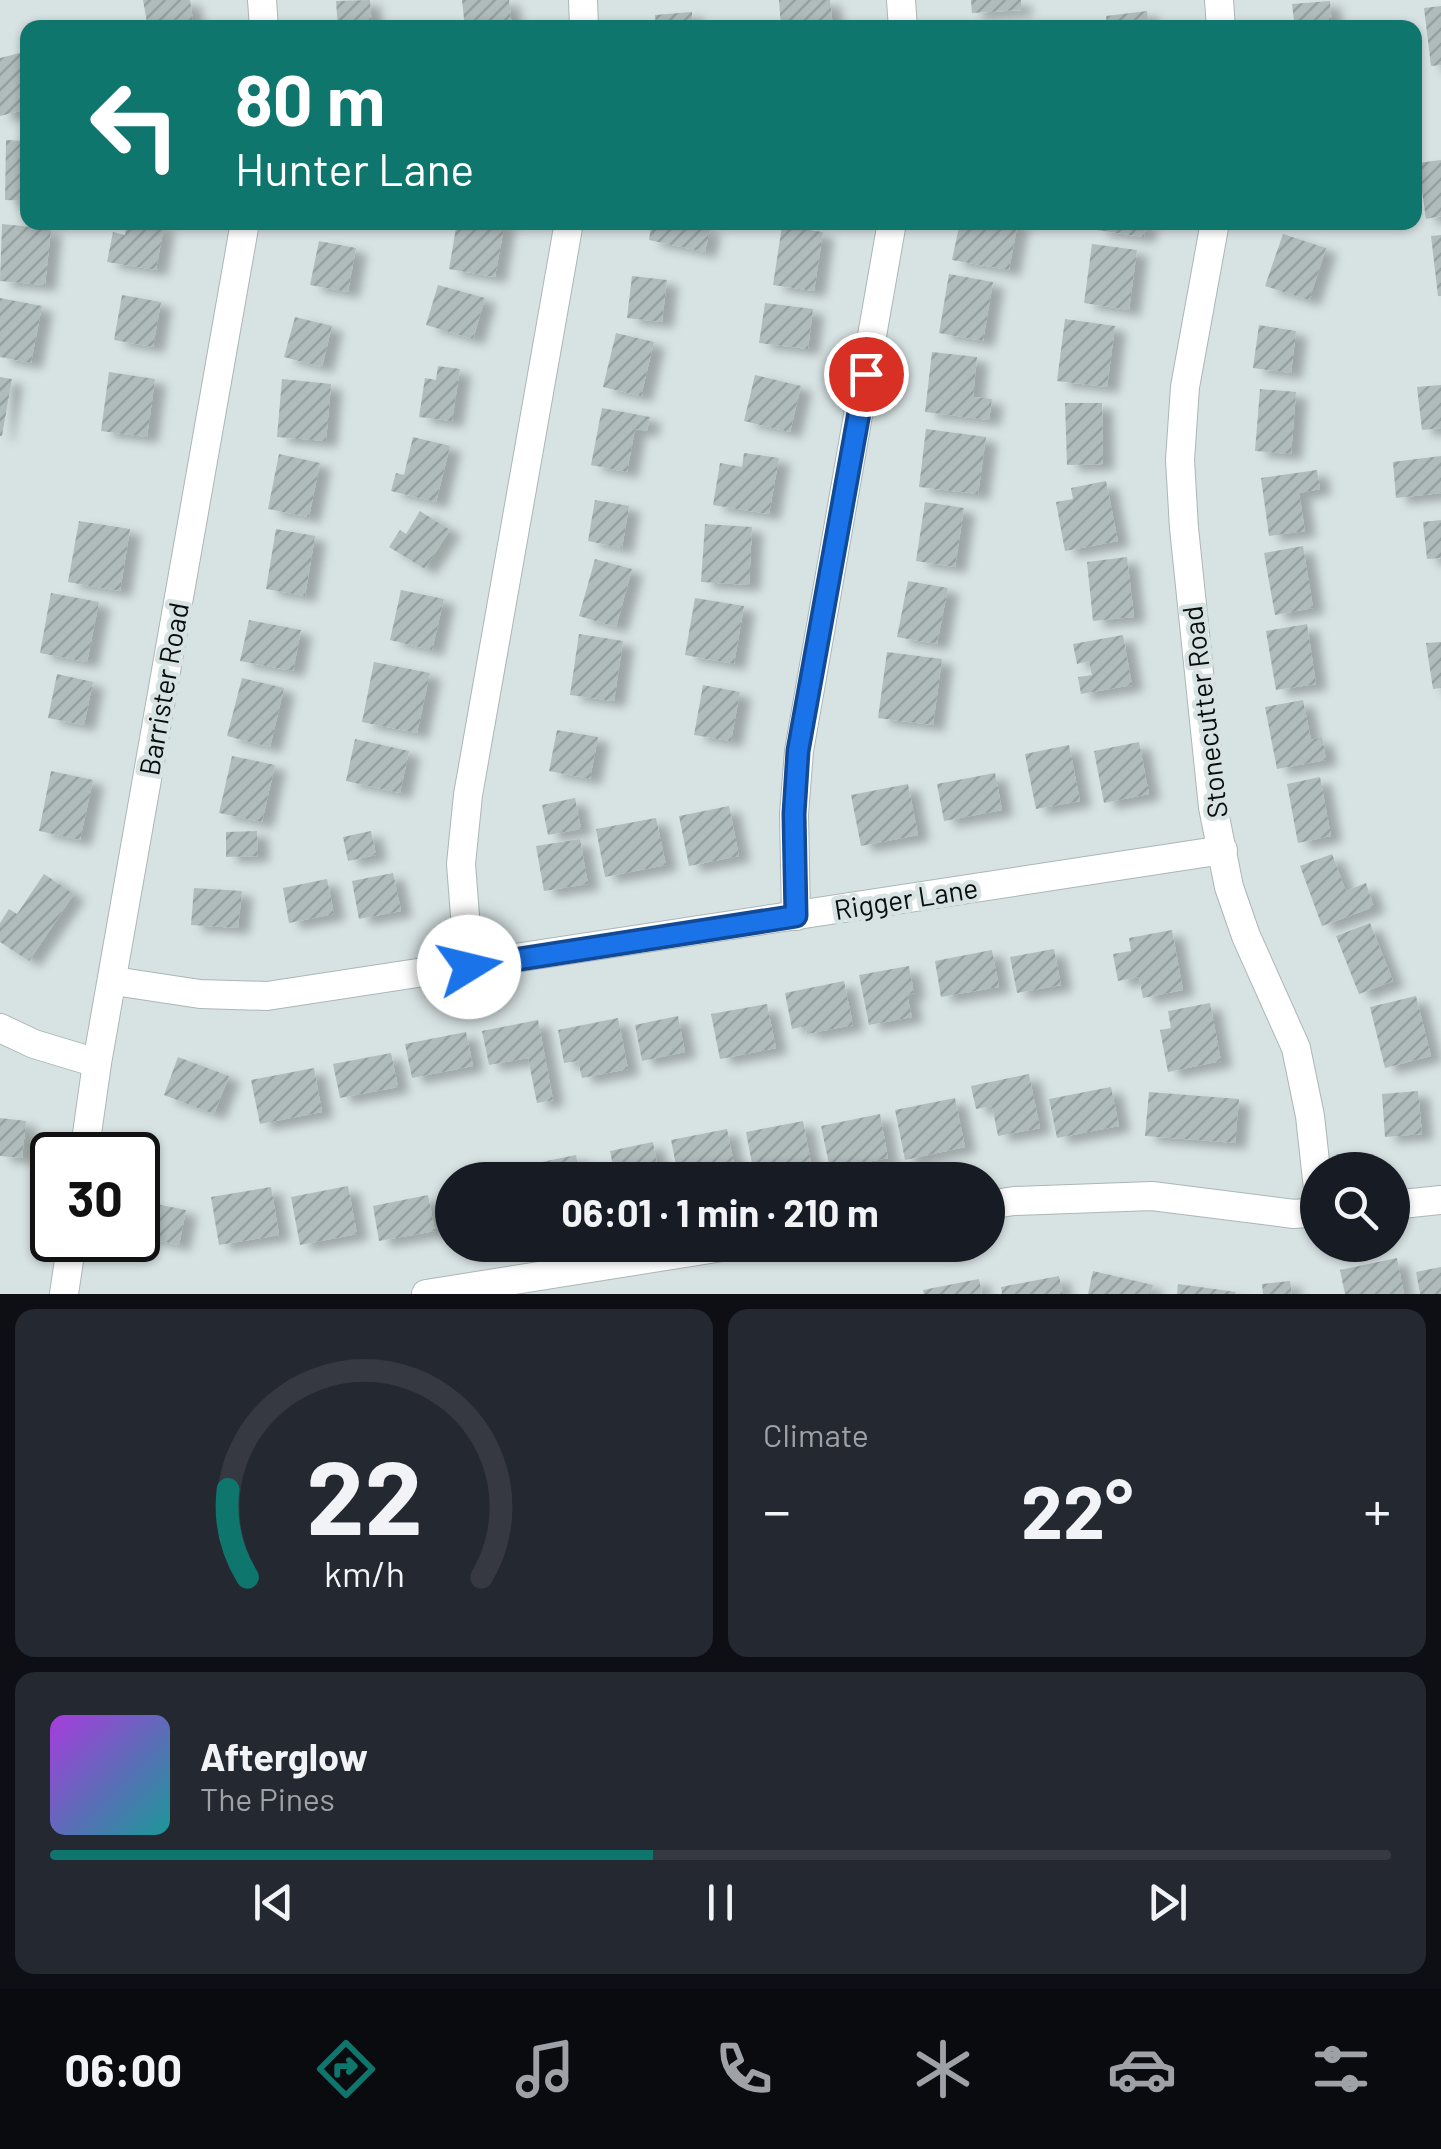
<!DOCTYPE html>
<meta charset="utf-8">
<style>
body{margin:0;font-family:Barlow,sans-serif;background:#242831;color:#f1f3f6;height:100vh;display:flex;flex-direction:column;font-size:38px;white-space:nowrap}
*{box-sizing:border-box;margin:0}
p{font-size:32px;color:#9ea1a6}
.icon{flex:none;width:55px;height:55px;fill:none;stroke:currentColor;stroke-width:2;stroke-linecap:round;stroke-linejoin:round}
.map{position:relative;height:1294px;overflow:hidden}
.panel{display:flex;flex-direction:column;gap:15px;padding:15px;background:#0d0f14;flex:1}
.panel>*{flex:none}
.banner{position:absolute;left:20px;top:20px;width:1402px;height:210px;border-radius:20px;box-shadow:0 2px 8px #0004;background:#0f766e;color:#fff;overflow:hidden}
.tools{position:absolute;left:1300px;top:1152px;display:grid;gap:20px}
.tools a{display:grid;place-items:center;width:110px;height:110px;border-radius:50%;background:#171b24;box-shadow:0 2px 8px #0004;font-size:50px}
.speed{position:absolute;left:30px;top:1132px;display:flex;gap:20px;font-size:50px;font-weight:700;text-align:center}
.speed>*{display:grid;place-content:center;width:130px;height:130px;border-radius:50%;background:#171b24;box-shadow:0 2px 8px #0004;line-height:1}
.speed .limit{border:5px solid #111;border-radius:15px;background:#fff;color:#111}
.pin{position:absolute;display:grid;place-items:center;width:85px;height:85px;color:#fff;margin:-42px;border:5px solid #fff;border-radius:50%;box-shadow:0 2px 10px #0007}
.me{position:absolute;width:110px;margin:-55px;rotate:81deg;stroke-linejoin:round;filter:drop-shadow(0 0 8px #0008)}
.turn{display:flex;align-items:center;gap:35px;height:210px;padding:0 50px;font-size:45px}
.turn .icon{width:130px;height:130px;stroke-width:2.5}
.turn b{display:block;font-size:70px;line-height:85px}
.big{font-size:75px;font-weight:700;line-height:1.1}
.panel .tile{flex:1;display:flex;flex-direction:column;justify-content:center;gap:15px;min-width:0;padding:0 35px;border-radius:20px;background:#242831}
.panel .dial{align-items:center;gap:0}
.dial svg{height:260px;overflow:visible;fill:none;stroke:#363941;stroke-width:7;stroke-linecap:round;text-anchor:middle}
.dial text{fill:#f1f3f6;stroke:none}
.song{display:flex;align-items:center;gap:30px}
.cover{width:120px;height:120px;border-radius:15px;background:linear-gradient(135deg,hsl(280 70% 55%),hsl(180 70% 35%))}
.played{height:10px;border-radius:5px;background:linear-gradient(90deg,#0f766e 45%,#363941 45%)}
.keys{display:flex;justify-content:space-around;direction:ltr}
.heat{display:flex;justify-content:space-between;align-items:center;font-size:55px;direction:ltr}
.panel .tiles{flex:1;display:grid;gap:15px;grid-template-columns:1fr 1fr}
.tile:last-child{grid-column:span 2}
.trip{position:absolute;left:435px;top:1162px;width:570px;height:100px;border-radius:50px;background:#171b24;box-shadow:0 2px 8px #0004;font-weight:700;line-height:100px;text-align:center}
.tabs{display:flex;height:160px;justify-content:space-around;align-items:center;background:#090b0e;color:#9ea1a6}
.tabs .icon{width:70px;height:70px}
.tabs .current{color:#0f766e}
.tabs b{font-size:45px;color:#f1f3f6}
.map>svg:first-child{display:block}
.building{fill:url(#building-hatch);filter:url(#shadow)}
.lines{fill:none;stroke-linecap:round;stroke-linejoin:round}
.minor-casing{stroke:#acb6b6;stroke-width:30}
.minor{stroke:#fff;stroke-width:28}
.route-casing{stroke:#114b97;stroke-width:25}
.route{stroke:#1a73e8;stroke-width:18}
.labels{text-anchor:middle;stroke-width:9;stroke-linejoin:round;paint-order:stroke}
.street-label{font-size:28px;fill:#0b0e0e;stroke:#d7e2e2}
</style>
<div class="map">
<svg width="1441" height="1294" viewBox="0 0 1441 1294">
<defs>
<pattern id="building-hatch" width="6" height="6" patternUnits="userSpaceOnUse" patternTransform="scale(2.5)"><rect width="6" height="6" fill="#b0bbbb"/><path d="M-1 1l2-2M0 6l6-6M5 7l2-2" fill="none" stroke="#96a0a0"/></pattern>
<filter id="shadow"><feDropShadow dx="11" dy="6" stdDeviation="5" flood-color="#0004"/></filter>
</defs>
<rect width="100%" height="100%" fill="#d7e2e2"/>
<g class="building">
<polygon points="143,0 190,0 194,28 148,28"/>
<polygon points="370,0 372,28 338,28 336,1"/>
<polygon points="462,0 509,0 512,28 465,28"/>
<polygon points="779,0 830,0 833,28 781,28"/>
<polygon points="971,0 1021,0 1021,10 972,13"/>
<polygon points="1330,1 1332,28 1295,28 1292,4"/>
<polygon points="1441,6 1441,65 1431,66 1424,8"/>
<polygon points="1147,11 1149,28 1107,28 1106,16"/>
<polygon points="692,12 693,28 656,28 655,15"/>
<polygon points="28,51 28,109 0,116 0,58"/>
<polygon points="6,140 28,141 28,201 5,200"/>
<polygon points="1441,160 1441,216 1426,219 1418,163"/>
<polygon points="127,222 164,226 156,270 107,262 113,232 125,235"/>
<polygon points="457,222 505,222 495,277 449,269"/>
<polygon points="652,222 689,222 710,229 705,252 649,240"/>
<polygon points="960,222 1018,222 1009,270 952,260"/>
<polygon points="1099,222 1147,222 1144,237 1097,230"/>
<polygon points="2,224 51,229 45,285 0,281"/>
<polygon points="782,226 823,232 814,291 773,285"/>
<polygon points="1283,234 1326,248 1309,300 1265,286"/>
<polygon points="1441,235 1441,296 1438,296 1431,236"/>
<polygon points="319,241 356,248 348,292 310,285"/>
<polygon points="1092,244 1137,250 1129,310 1084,303"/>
<polygon points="949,274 993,282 983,341 939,333"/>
<polygon points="632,276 667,280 662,322 627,318"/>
<polygon points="438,285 485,298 473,339 426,325"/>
<polygon points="122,295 161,302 153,347 114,340"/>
<polygon points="0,298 42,306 31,363 0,357"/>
<polygon points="765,303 813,309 808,349 759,343"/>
<polygon points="295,317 332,326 322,367 284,357"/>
<polygon points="1065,319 1115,326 1107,387 1057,381"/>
<polygon points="1259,325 1296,331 1291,373 1253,368"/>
<polygon points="616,333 654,342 641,396 603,387"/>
<polygon points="932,352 977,357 973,397 992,399 989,420 925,412"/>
<polygon points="438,366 460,369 452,421 419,417 425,378 436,380"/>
<polygon points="109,372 155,379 147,437 101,431"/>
<polygon points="755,375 801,386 790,432 744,421"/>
<polygon points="0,377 12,379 2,436 0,436"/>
<polygon points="282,379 331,384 326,441 277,437"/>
<polygon points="1441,385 1441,428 1422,430 1417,387"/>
<polygon points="1260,389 1296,392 1291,454 1255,451"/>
<polygon points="1065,403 1102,403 1103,464 1067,465"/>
<polygon points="602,408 650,417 647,431 635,429 627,472 591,465"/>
<polygon points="926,429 986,437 978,494 919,487"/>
<polygon points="413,437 450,446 436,502 391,491 396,473 404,475"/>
<polygon points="744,453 779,458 769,514 713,505 720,463 742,467"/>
<polygon points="279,454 320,463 309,517 268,509"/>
<polygon points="1441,456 1441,493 1396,498 1393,462"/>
<polygon points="1317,470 1320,489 1299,493 1305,531 1269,536 1261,478"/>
<polygon points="1106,481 1118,541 1065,551 1056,502 1073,499 1071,488"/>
<polygon points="595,500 629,506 622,548 588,541"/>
<polygon points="925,502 964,508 955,567 916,561"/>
<polygon points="420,511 450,530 425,569 389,547 400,530 406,534"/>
<polygon points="1441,520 1441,558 1427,559 1423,522"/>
<polygon points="79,521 130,529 120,591 68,582"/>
<polygon points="705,524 752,527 749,585 701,582"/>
<polygon points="276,529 315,536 305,596 266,589"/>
<polygon points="1303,546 1313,608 1275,615 1264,553"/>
<polygon points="1127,557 1134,617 1093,621 1087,562"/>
<polygon points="595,559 632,569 616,627 579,616"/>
<polygon points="908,581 948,588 937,644 897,637"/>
<polygon points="401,590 444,599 432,650 390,640"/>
<polygon points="51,593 99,602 87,662 40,653"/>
<polygon points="695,598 744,606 734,664 685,655"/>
<polygon points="249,620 301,630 293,671 240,661"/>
<polygon points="1307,624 1316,684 1276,690 1266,631"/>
<polygon points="579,634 623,641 614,701 570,695"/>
<polygon points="1123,635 1132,685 1081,694 1078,677 1092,675 1089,661 1077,664 1073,644"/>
<polygon points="1441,642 1441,688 1433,689 1426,643"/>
<polygon points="887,652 942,659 933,725 878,718"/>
<polygon points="374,662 430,673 417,733 362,722"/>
<polygon points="57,674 93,682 84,725 48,718"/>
<polygon points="242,678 284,688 270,747 227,736"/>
<polygon points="703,685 740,692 731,741 694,735"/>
<polygon points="1303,700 1311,740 1322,737 1326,760 1277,769 1265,707"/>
<polygon points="557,730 598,737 590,779 549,771"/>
<polygon points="355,739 409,751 400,793 346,781"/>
<polygon points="1139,742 1149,794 1104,803 1094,751"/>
<polygon points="1069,745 1080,801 1036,809 1025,754"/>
<polygon points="232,756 275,765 262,822 219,813"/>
<polygon points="51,771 93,780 80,840 39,831"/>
<polygon points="995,773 1002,810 944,821 937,784"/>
<polygon points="1320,777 1331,836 1298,843 1287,784"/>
<polygon points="908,784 918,835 861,846 851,795"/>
<polygon points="575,798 581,829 548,835 542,805"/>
<polygon points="729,806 739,856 689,866 679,816"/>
<polygon points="656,818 666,865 605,877 596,829"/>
<polygon points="257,831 258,856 226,857 226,832"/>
<polygon points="371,831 376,855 348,861 343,837"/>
<polygon points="580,839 588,884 544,891 536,846"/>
<polygon points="1332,854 1346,891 1366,883 1374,907 1322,926 1300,866"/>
<polygon points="393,873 401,911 359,919 352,881"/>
<polygon points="44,874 74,894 29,961 0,942 0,923 9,909 17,914"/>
<polygon points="327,879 334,914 289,923 283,888"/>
<polygon points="194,888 242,891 238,928 191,925"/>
<polygon points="1370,923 1393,981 1359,994 1336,936"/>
<polygon points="1172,930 1183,990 1143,998 1139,977 1118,981 1113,954 1131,951 1129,938"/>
<polygon points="1054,949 1061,985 1017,993 1010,957"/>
<polygon points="992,950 999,987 941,997 935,961"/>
<polygon points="909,966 914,993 907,995 912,1017 869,1025 859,975"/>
<polygon points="844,981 853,1025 807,1034 806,1026 792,1029 785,993"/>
<polygon points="1416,996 1431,1056 1385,1068 1370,1007"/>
<polygon points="1210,1003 1221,1061 1168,1072 1160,1030 1171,1028 1168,1011"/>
<polygon points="767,1004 776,1048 720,1059 711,1014"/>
<polygon points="678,1016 685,1052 642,1061 635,1025"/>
<polygon points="618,1018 628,1069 582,1078 578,1061 564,1063 558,1030"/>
<polygon points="538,1020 553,1100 537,1103 528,1058 489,1065 482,1031"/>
<polygon points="466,1032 473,1066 412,1078 405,1044"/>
<polygon points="391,1053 398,1087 340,1098 333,1064"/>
<polygon points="178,1057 229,1076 214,1114 164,1095"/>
<polygon points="314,1068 322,1112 260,1124 251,1080"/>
<polygon points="1029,1074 1040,1128 998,1136 992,1106 976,1109 971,1086"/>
<polygon points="1111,1087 1119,1126 1057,1138 1049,1099"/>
<polygon points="1418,1091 1422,1134 1385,1137 1382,1094"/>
<polygon points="1149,1092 1239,1099 1235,1143 1145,1136"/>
<polygon points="955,1098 965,1147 905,1160 895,1110"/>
<polygon points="880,1114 888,1158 830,1169 821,1126"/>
<polygon points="0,1118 26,1121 22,1158 0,1156"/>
<polygon points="803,1121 811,1163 754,1174 746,1132"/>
<polygon points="727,1129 735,1169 679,1180 671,1140"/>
<polygon points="653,1142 660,1178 616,1180 610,1151"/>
<polygon points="576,1155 581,1180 521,1180 519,1173 538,1169 537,1163"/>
<polygon points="348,1186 357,1234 300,1245 291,1197"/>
<polygon points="271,1187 279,1235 219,1245 211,1197"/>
<polygon points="452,1194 452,1227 451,1227 444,1195"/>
<polygon points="428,1195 435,1231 379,1241 373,1206"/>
<polygon points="141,1201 186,1210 179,1245 138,1236"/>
<polygon points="1397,1258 1404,1294 1345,1294 1340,1270"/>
<polygon points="1441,1267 1441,1294 1420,1294 1416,1272"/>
<polygon points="1093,1271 1153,1285 1151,1294 1088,1294"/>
<polygon points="1059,1276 1063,1294 1002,1294 1001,1287"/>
<polygon points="979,1279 982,1294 924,1294 923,1290"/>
<polygon points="1290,1281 1292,1294 1263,1294 1262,1284"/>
<polygon points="1178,1284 1236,1292 1235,1294 1177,1294"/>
</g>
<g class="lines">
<defs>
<g id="minor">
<polyline points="262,0 264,28"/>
<polyline points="583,0 584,28"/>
<polyline points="901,0 903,28"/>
<polyline points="1219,0 1221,28"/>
<polyline points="1215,222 1185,387 1180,460 1184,528 1213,807 1229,887 1246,936 1296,1048 1310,1116 1318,1189"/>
<polyline points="796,916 794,814 799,751 892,222"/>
<polyline points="469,967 461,864 468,795 569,222"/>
<polyline points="114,981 200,994 267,996 1223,850"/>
<polyline points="0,1028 34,1044 97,1063"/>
<polyline points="84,1155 97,1063 245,222"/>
<polyline points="988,1205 1014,1201 1152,1196 1294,1214 1318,1212"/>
<polyline points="1392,1205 1441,1200"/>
<polyline points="64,1294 72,1240"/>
<polyline points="426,1294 735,1245"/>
</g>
</defs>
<use href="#minor" class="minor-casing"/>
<use href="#minor" class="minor"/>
</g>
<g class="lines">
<defs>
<polyline id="route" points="469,967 796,916 794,814 798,751 866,374"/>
</defs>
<use href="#route" class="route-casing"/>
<use href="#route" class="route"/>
</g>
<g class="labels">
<g class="street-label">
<text transform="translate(164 689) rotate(-80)" y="10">Barrister Road</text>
<text transform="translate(1205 712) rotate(-97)" y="10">Stonecutter Road</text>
<text transform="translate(906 899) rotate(-9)" y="10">Rigger Lane</text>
</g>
</g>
</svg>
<div class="tools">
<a><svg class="icon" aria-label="search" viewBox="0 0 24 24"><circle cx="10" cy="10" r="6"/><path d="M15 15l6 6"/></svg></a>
</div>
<div class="speed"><div class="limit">30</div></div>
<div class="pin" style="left:866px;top:374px;background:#d93025"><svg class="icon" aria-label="arrive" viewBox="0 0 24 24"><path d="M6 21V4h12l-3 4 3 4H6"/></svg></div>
<svg class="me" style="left:469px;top:967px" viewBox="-20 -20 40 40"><circle r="19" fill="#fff"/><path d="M0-13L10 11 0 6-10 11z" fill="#1a73e8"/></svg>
<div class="trip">06:01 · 1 min · 210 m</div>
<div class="banner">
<div class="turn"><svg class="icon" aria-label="left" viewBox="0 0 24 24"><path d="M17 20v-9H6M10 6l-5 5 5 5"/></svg><div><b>80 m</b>Hunter Lane</div></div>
</div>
</div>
<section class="panel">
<div class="tiles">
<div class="tile dial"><svg viewBox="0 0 100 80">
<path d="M14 69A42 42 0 1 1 86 69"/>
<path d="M14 69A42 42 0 0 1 8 42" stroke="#0f766e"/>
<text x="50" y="56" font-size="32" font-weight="700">22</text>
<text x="50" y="72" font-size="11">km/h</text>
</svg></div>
<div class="tile"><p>Climate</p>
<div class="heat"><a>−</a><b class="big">22°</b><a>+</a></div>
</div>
<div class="tile">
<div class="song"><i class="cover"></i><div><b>Afterglow</b><p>The Pines</p></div></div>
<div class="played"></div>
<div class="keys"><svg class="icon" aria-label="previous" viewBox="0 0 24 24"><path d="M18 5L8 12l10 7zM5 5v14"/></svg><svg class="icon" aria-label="pause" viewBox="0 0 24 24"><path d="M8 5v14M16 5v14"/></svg><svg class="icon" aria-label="next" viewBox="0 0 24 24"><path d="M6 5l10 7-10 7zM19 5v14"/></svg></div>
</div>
</div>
</section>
<nav class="tabs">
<b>06:00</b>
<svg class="icon current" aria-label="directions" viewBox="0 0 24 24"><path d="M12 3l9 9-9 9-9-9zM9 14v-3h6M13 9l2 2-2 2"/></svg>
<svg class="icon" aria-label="music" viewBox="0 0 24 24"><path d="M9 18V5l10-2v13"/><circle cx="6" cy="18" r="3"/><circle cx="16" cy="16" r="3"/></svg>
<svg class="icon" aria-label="phone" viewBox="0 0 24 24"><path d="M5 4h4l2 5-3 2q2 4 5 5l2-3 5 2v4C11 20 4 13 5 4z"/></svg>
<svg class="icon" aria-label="climate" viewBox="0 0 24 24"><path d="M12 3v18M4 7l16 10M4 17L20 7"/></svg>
<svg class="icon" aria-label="car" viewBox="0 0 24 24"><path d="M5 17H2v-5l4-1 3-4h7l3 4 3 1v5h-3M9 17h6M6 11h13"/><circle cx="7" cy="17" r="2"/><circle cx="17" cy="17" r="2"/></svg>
<svg class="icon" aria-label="filters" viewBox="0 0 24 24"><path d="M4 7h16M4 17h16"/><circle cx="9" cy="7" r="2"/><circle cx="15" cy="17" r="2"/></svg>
</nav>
